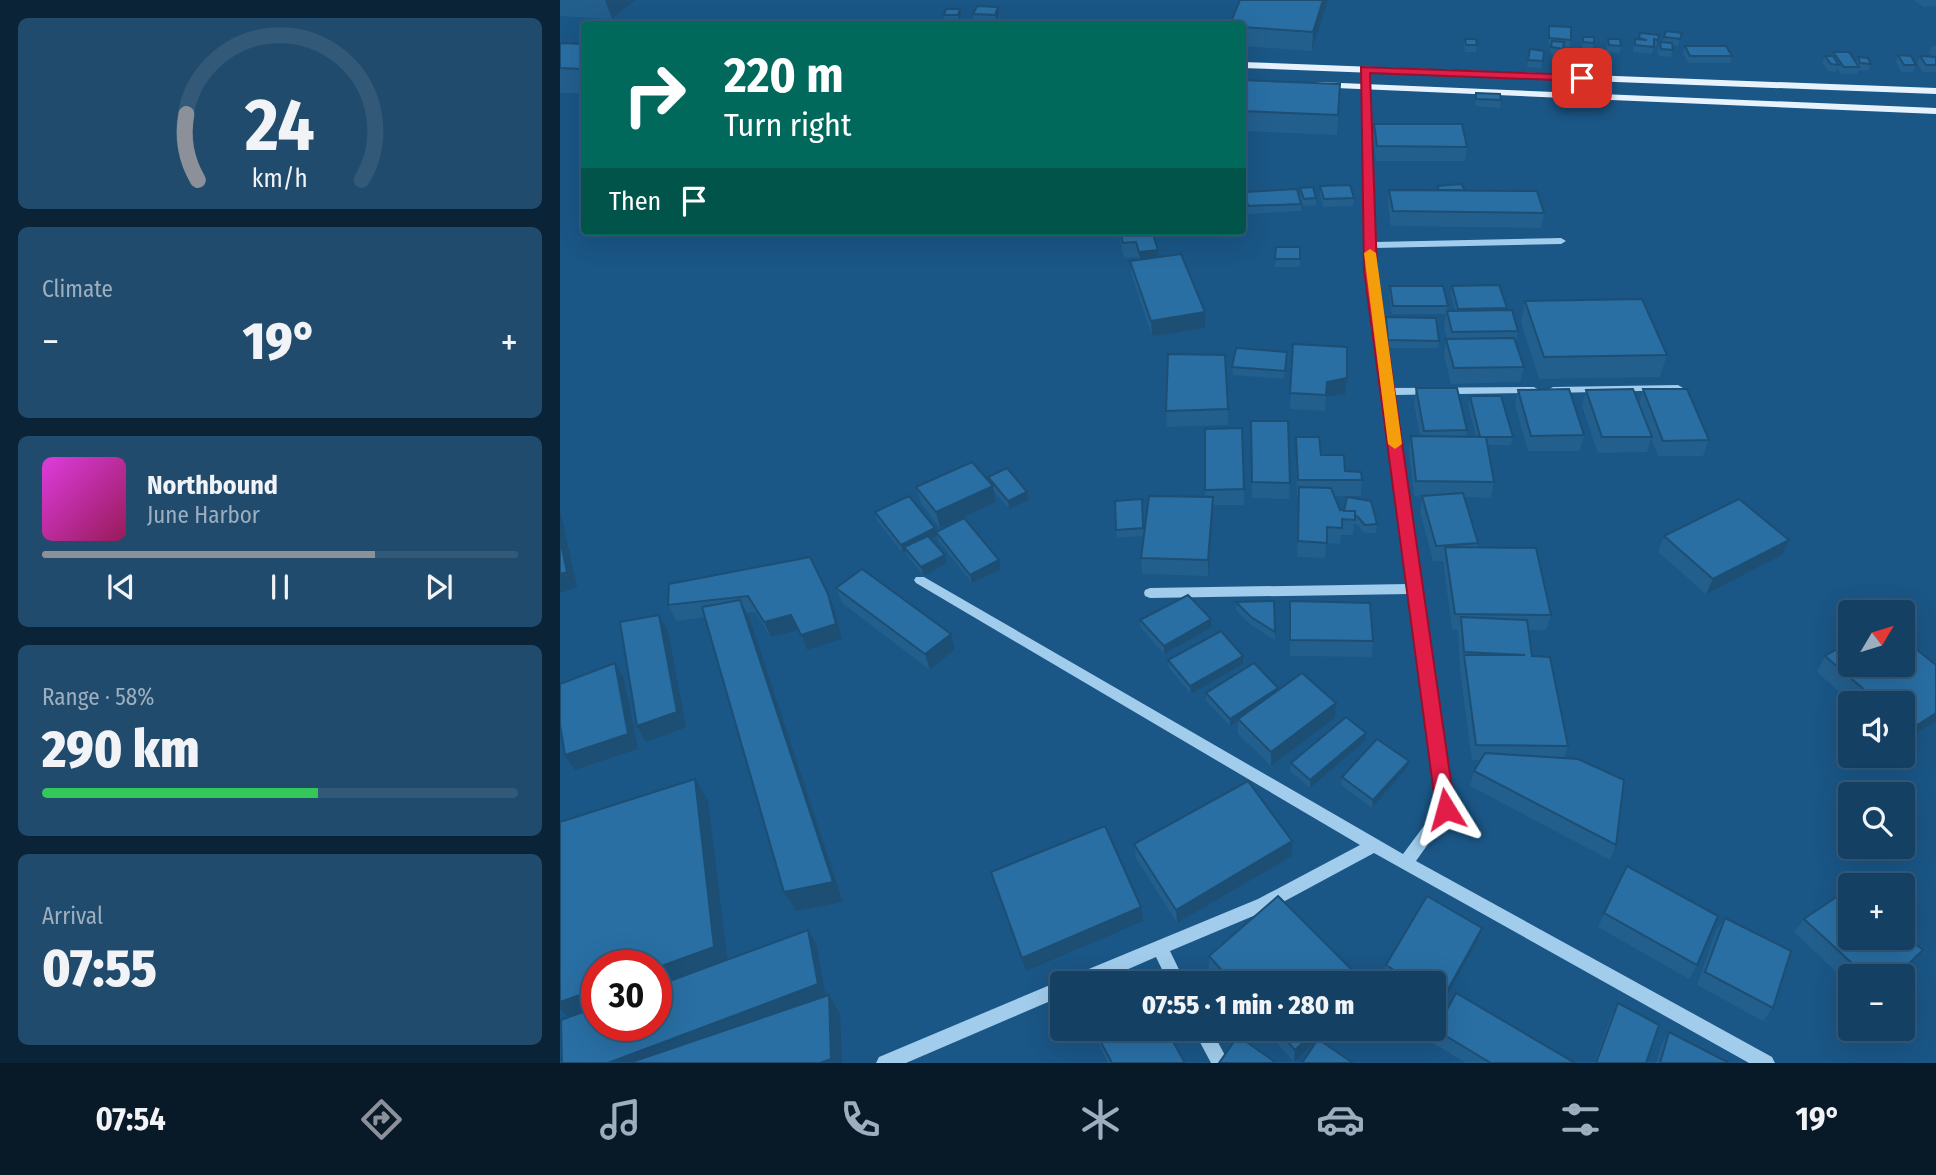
<!DOCTYPE html>
<meta charset="utf-8">
<style>
body{margin:0;font-family:"Fira Sans Condensed",sans-serif;background:#214b6d;color:#f1f3f6;height:100vh;display:flex;flex-direction:column;font-size:26px;white-space:nowrap}
*{box-sizing:border-box;margin:0}
p{font-size:23px;color:#9dafbf}
.icon{flex:none;width:38px;height:38px;fill:none;stroke:currentColor;stroke-width:2;stroke-linecap:round;stroke-linejoin:round}
.map{position:relative;flex:1;overflow:hidden}
.side{display:flex;flex-direction:column;gap:18px;padding:18px;background:#0b2337;width:560px}
.side>*{flex:none}
.banner{position:absolute;left:21px;top:21px;width:665px;height:214px;border-radius:7px;box-shadow:0 7px 28px #0002,0 0 0 2px #335978;background:#00695c;color:#fff;overflow:hidden}
.needle{width:46px;rotate:52deg}
.tools{position:absolute;left:1278px;top:600px;display:grid;gap:14px}
.tools a{display:grid;place-items:center;width:77px;height:77px;border-radius:7px;background:#144064;box-shadow:0 7px 28px #0002,0 0 0 2px #335978;font-size:35px}
.speed{position:absolute;left:21px;top:950px;display:flex;gap:14px;font-size:35px;font-weight:700;text-align:center}
.speed>*{display:grid;place-content:center;width:91px;height:91px;border-radius:50%;background:#144064;box-shadow:0 7px 28px #0002,0 0 0 2px #335978;line-height:1}
.speed .limit{border:10px solid #d22;background:#fff;color:#111}
.pin{position:absolute;display:grid;place-items:center;width:60px;height:60px;color:#fff;margin:-30px;border-radius:14px;box-shadow:0 4px 10px #0006}
.me{position:absolute;width:77px;margin:-38px;rotate:352deg;stroke-linejoin:round;filter:drop-shadow(0 0 5px #0008)}
.turn{display:flex;align-items:center;gap:24px;height:147px;padding:0 28px;font-size:32px}
.turn .icon{width:91px;height:91px;stroke-width:2.5}
.turn b{display:block;font-size:49px;line-height:60px}
.then{display:flex;align-items:center;height:66px;padding:0 28px;background:#0003;gap:14px;font-size:26px}
.big{font-size:52px;font-weight:800;line-height:1.1}
.side .card{flex:1;display:flex;flex-direction:column;justify-content:center;gap:10px;min-width:0;padding:0 24px;border-radius:10px;background:#214b6d}
.side .dial{align-items:center;gap:0}
.dial svg{height:182px;overflow:visible;fill:none;stroke:#335978;stroke-width:7;stroke-linecap:round;text-anchor:middle}
.dial text{fill:#f1f3f6;stroke:none}
.song{display:flex;align-items:center;gap:21px}
.cover{width:84px;height:84px;border-radius:10px;background:linear-gradient(135deg,hsl(300 70% 55%),hsl(330 70% 35%))}
.played{height:7px;border-radius:4px;background:linear-gradient(90deg,#8c9099 70%,#335978 70%)}
.keys{display:flex;justify-content:space-around;direction:ltr}
.heat{display:flex;justify-content:space-between;align-items:center;font-size:38px;direction:ltr}
.charge{height:10px;border-radius:5px;background:linear-gradient(90deg,#34c759 58%,#335978 0)}
.trip{position:absolute;left:490px;top:971px;width:396px;height:70px;border-radius:7px;background:#144064;box-shadow:0 7px 28px #0002,0 0 0 2px #335978;font-weight:800;line-height:70px;text-align:center}
.tabs{display:flex;height:112px;justify-content:space-around;align-items:center;background:#081a28;color:#9dafbf}
.tabs .icon{width:49px;height:49px}
.tabs .selected{color:#8c9099}
.tabs b{font-size:32px;color:#f1f3f6}
main{display:flex;flex:1;min-height:0}
.map>svg:first-child{display:block}
.lines{fill:none;stroke-linecap:round;stroke-linejoin:round}
.minor{fill:#a1ccec;fill-rule:evenodd}
.major{fill:#e6f3ff;fill-rule:evenodd}
.wall{fill:#235f8d}
.shaded-wall{fill:#1d4e73}
.building{fill:#296fa4;stroke:#1d4e73;stroke-width:2}
.route{fill:#e11d48;stroke:#92132f;stroke-width:2}
.slow{fill:#f59e0b}
</style>
<main>
<section class="side">
<div class="card dial"><svg viewBox="0 0 100 80">
<path d="M14 69A42 42 0 1 1 86 69"/>
<path d="M14 69A42 42 0 0 1 9 40" stroke="#8c9099"/>
<text x="50" y="56" font-size="32" font-weight="700">24</text>
<text x="50" y="72" font-size="11">km/h</text>
</svg></div>
<div class="card"><p>Climate</p>
<div class="heat"><a>−</a><b class="big">19°</b><a>+</a></div>
</div>
<div class="card">
<div class="song"><i class="cover"></i><div><b>Northbound</b><p>June Harbor</p></div></div>
<div class="played"></div>
<div class="keys"><svg class="icon" aria-label="previous" viewBox="0 0 24 24"><path d="M18 5L8 12l10 7zM5 5v14"/></svg><svg class="icon" aria-label="pause" viewBox="0 0 24 24"><path d="M8 5v14M16 5v14"/></svg><svg class="icon" aria-label="next" viewBox="0 0 24 24"><path d="M6 5l10 7-10 7zM19 5v14"/></svg></div>
</div>
<div class="card"><p>Range · 58%</p><b class="big">290 km</b><div class="charge"></div></div>
<div class="card"><p>Arrival</p><b class="big">07:55</b></div>
</section>
<div class="map">
<svg width="1376" height="1063" viewBox="0 0 1376 1063">
<rect width="100%" height="100%" fill="#1a5686"/>
<g class="lines">
<g class="minor">
<polygon points="801,68 808,70 815,242 1001,238 1006,241 1001,244 815,248 816,270 833,388 974,387 979,390 974,393 834,395 893,809 856,861 1212,1057 1215,1063 1189,1063 814,853 710,909 610,951 626,984 609,984 596,957 534,984 502,984 502,996 346,1063 316,1063 319,1057 502,980 506,981 507,978 698,899 800,845 356,583 354,580 356,577 364,577 843,854 878,807 850,594 590,598 585,596 584,593 585,590 590,588 848,584 806,270"/>
<polygon points="1118,385 1123,388 1122,390 993,393 988,390 993,387"/>
<polygon points="633,1029 651,1029 669,1063 651,1063"/>
</g>
<g class="major">
<polygon points="682,62 1376,88 1376,94 682,68"/>
<polygon points="757,82 1376,108 1376,114 753,87 753,83"/>
</g>
</g>
<g class="wall">
<polygon points="0,0 76,0 52,19 0,16"/>
<polygon points="680,0 768,0 752,51 682,46 682,24"/>
<polygon points="1354,0 1376,0 1376,6 1363,7"/>
<polygon points="438,7 439,13 436,22 414,21 413,14"/>
<polygon points="400,9 401,16 399,22 385,22 384,15"/>
<polygon points="989,26 1011,40 1010,47 1004,46 1002,56 990,54 991,45 988,45"/>
<polygon points="1106,31 1122,33 1118,46 1112,45 1113,50 1111,57 1099,56 1098,49 1100,42 1102,42"/>
<polygon points="1080,33 1099,35 1096,47 1094,47 1092,54 1073,52 1075,39 1079,39"/>
<polygon points="1023,37 1034,43 1032,50 1022,49"/>
<polygon points="905,39 917,45 916,52 905,52 904,46"/>
<polygon points="1048,39 1061,46 1059,53 1047,52 1047,46"/>
<polygon points="0,43 24,44 24,93 0,93"/>
<polygon points="1125,46 1172,56 1170,63 1128,63 1123,53"/>
<polygon points="1372,46 1376,46 1376,72 1363,72 1357,64 1360,56 1372,57 1369,53"/>
<polygon points="970,49 984,51 981,68 967,67"/>
<polygon points="1273,52 1296,62 1298,57 1311,64 1308,71 1298,70 1297,74 1281,74 1277,68 1276,72 1268,71 1262,63 1265,56 1272,56"/>
<polygon points="1338,55 1356,65 1353,72 1341,72 1336,62"/>
<polygon points="682,80 780,84 777,135 682,131"/>
<polygon points="916,93 941,100 940,108 915,106"/>
<polygon points="814,124 907,147 905,161 816,161 813,138"/>
<polygon points="760,186 794,198 793,206 763,207 760,194"/>
<polygon points="877,186 905,190 984,213 981,228 831,226 828,204 829,190 876,190"/>
<polygon points="740,188 756,198 756,205 743,206 740,195"/>
<polygon points="685,192 741,204 741,211 688,214 685,199"/>
<polygon points="558,231 592,231 598,257 645,312 645,328 592,336 572,276 570,261 578,260 577,257 564,258"/>
<polygon points="716,247 740,259 740,267 715,267"/>
<polygon points="830,286 888,306 887,311 895,311 891,294 892,286 947,308 946,310 958,331 956,343 964,367 960,382 891,384 884,355 886,339 887,339 884,326 886,314 832,314 829,294"/>
<polygon points="965,301 1107,355 1100,377 979,379 961,323"/>
<polygon points="826,317 879,341 878,348 828,348 825,325"/>
<polygon points="733,344 785,394 766,397 765,411 730,409"/>
<polygon points="727,352 724,379 673,375 672,367"/>
<polygon points="856,388 907,430 906,437 916,437 908,404 910,396 953,437 951,445 927,445 934,482 931,498 904,497 918,543 918,548 991,615 986,630 968,630 972,656 1008,746 1004,758 1056,845 1050,860 910,786 914,771 921,760 912,760 900,671 898,630 892,629 883,561 873,561 860,511 862,497 854,496 849,452 851,436 860,436 854,404"/>
<polygon points="1083,389 1149,440 1143,456 1098,456 1091,438 1087,452 1038,453 1022,406 1026,390 1079,404"/>
<polygon points="958,390 1024,435 1020,451 968,451 955,405"/>
<polygon points="668,409 668,425 607,427 606,411"/>
<polygon points="691,421 730,483 729,499 692,498"/>
<polygon points="645,429 684,489 684,505 653,505 648,576 582,574 581,558 584,536 557,538 556,530 583,508 584,535 645,497"/>
<polygon points="736,437 785,471 802,480 801,496 774,496 780,510 784,511 817,524 816,533 804,533 797,524 794,524 793,535 781,535 780,544 766,543 765,558 737,557 739,496 737,495"/>
<polygon points="428,477 467,492 469,500 449,509 434,491 436,502 380,528 361,503 356,487 429,481"/>
<polygon points="315,512 376,532 441,569 412,583 378,540 377,536 371,539 385,555 387,563 364,576 347,555 346,552 343,553 317,521"/>
<polygon points="1104,536 1222,555 1146,594 1098,552"/>
<polygon points="109,584 268,594 274,609 282,639 247,650 238,630 211,637 195,612 186,613 191,622 283,902 236,911 224,892 145,617 116,621 108,605"/>
<polygon points="276,588 395,649 370,670 282,603"/>
<polygon points="730,601 813,641 812,657 730,656"/>
<polygon points="676,602 715,632 715,640 691,625 676,610"/>
<polygon points="651,619 652,627 604,654 581,628 580,620"/>
<polygon points="683,656 683,664 631,694 609,668 608,660"/>
<polygon points="1265,656 1376,665 1376,721 1342,743 1342,704 1293,704 1257,672"/>
<polygon points="718,691 776,703 775,718 711,766 678,734 678,721 670,726 646,701 646,693"/>
<polygon points="805,741 750,788 730,771 731,763"/>
<polygon points="849,761 847,768 812,808 781,785 782,777"/>
<polygon points="574,844 732,856 617,923 576,858"/>
<polygon points="1067,866 1137,965 1129,979 1038,927"/>
<polygon points="1165,918 1213,1008 1203,1021 1137,985 1156,931"/>
<polygon points="1244,919 1351,964 1337,976 1290,976 1290,985 1234,932"/>
<polygon points="922,928 917,942 878,1012 873,1009 873,984 832,984 823,978 826,965"/>
<polygon points="649,956 805,983 663,984 649,969"/>
<polygon points="1058,1003 1086,1063 1034,1063 1051,1016"/>
<polygon points="533,1029 606,1029 625,1063 548,1063 536,1038"/>
<polygon points="704,1029 768,1029 734,1062"/>
<polygon points="876,1030 1015,1063 906,1063 873,1043"/>
<polygon points="1109,1032 1169,1063 1096,1063 1101,1045"/>
</g>
<g class="shaded-wall">
<polygon points="45,0 76,0 52,19"/>
<polygon points="763,0 768,0 752,51 753,32"/>
<polygon points="438,7 439,13 436,22 435,15"/>
<polygon points="400,9 401,16 399,22 398,15"/>
<polygon points="598,250 599,266 580,268 579,252"/>
<polygon points="645,312 645,328 592,336 591,321"/>
<polygon points="787,378 785,394 766,397 767,382"/>
<polygon points="433,486 436,502 380,528 376,512"/>
<polygon points="467,492 469,500 449,509 448,501"/>
<polygon points="653,497 653,513 648,576 648,560"/>
<polygon points="0,510 17,587 0,593"/>
<polygon points="375,528 377,536 347,551 344,547 346,552 343,553 341,545"/>
<polygon points="1229,540 1222,555 1146,594 1153,579"/>
<polygon points="385,555 387,563 364,576 361,567"/>
<polygon points="439,560 441,569 412,583 410,575"/>
<polygon points="268,594 274,609 282,639 247,650 241,635"/>
<polygon points="180,600 191,622 283,902 236,911 224,892"/>
<polygon points="99,615 108,631 126,727 86,742 77,726"/>
<polygon points="231,615 238,630 211,637 204,622"/>
<polygon points="651,619 652,627 604,654 604,646"/>
<polygon points="391,634 395,649 370,670 365,654"/>
<polygon points="683,656 683,664 631,694 630,686"/>
<polygon points="55,663 64,679 78,749 15,770 5,755"/>
<polygon points="718,688 717,696 678,719 678,721 670,726 670,719"/>
<polygon points="776,703 775,718 711,766 711,752"/>
<polygon points="1376,713 1376,721 1342,743 1351,729"/>
<polygon points="806,733 805,741 750,788 750,780"/>
<polygon points="849,761 847,768 812,808 813,800"/>
<polygon points="135,779 148,800 168,966 96,992 96,968"/>
<polygon points="732,841 732,856 617,923 616,910"/>
<polygon points="581,907 583,921 466,971 462,958"/>
<polygon points="922,928 917,942 878,1012 882,1000"/>
<polygon points="248,930 256,944 266,997 92,1063 48,1063"/>
<polygon points="37,989 37,1013 13,1022 0,1009 0,1002"/>
<polygon points="269,995 280,1014 282,1063 260,1063"/>
<polygon points="757,1029 768,1029 734,1062 735,1050"/>
</g>
<g class="building">
<polygon points="680,0 763,0 753,32 682,27 682,24 670,24"/>
<polygon points="417,6 438,7 435,15 413,14"/>
<polygon points="386,9 400,9 398,15 384,15"/>
<polygon points="989,26 1011,27 1011,40 989,38"/>
<polygon points="1106,31 1122,33 1120,39 1104,37"/>
<polygon points="1080,33 1099,35 1098,40 1094,39 1094,47 1075,45 1075,39 1087,40 1079,38"/>
<polygon points="1023,37 1034,37 1034,43 1023,42"/>
<polygon points="905,39 916,39 917,45 906,45"/>
<polygon points="1048,39 1060,39 1061,46 1049,45"/>
<polygon points="992,41 1004,42 1003,49 991,47"/>
<polygon points="1100,42 1112,43 1113,50 1101,49"/>
<polygon points="0,43 24,44 24,69 0,68"/>
<polygon points="1125,46 1166,46 1172,56 1130,56"/>
<polygon points="970,49 984,51 983,61 968,60"/>
<polygon points="1273,52 1289,52 1299,67 1284,67"/>
<polygon points="1338,55 1351,56 1356,65 1344,65"/>
<polygon points="1265,56 1273,56 1279,65 1271,64"/>
<polygon points="1360,56 1376,57 1376,65 1366,65"/>
<polygon points="1298,57 1308,58 1311,64 1300,63"/>
<polygon points="682,80 780,84 778,115 682,111"/>
<polygon points="916,93 940,94 941,100 916,99"/>
<polygon points="814,124 902,124 907,147 817,146"/>
<polygon points="901,184 905,190 879,190 877,186"/>
<polygon points="790,185 794,198 764,199 760,186"/>
<polygon points="753,187 756,198 744,199 740,188"/>
<polygon points="737,189 741,204 688,206 685,192"/>
<polygon points="829,190 977,191 984,213 833,211"/>
<polygon points="560,231 592,231 598,250 579,252 576,242 563,243"/>
<polygon points="716,247 740,247 740,259 715,259"/>
<polygon points="621,254 645,312 591,321 570,261"/>
<polygon points="939,285 947,308 898,309 892,286"/>
<polygon points="830,286 883,286 888,306 833,306"/>
<polygon points="1082,299 1107,355 984,357 965,301"/>
<polygon points="952,310 958,331 892,332 887,311"/>
<polygon points="826,317 876,318 879,341 828,340"/>
<polygon points="954,338 964,367 894,368 886,339"/>
<polygon points="733,344 787,347 787,378 767,382 766,395 730,393"/>
<polygon points="676,348 727,352 725,371 672,367"/>
<polygon points="608,354 665,355 668,409 606,411"/>
<polygon points="856,388 897,388 907,430 864,431"/>
<polygon points="1009,389 1024,435 971,436 958,390"/>
<polygon points="1073,389 1092,437 1042,437 1026,390"/>
<polygon points="1083,389 1127,389 1149,440 1103,441"/>
<polygon points="910,396 941,396 953,437 920,437"/>
<polygon points="691,421 728,421 730,483 692,482"/>
<polygon points="682,428 684,489 645,490 645,429"/>
<polygon points="851,436 926,437 934,482 856,481"/>
<polygon points="736,437 759,437 761,455 784,455 785,471 801,472 802,480 738,480"/>
<polygon points="412,462 433,486 376,512 356,487"/>
<polygon points="447,468 467,492 448,501 428,477"/>
<polygon points="739,487 771,488 780,510 795,511 795,520 782,519 782,528 767,527 767,543 738,541"/>
<polygon points="903,493 918,543 876,546 862,496"/>
<polygon points="349,496 375,528 341,545 315,512"/>
<polygon points="589,496 653,497 648,560 581,558"/>
<polygon points="787,497 811,501 817,524 805,525 797,516 795,516 795,511 784,511"/>
<polygon points="582,499 583,528 556,530 555,501"/>
<polygon points="1179,499 1229,540 1153,579 1104,536"/>
<polygon points="404,518 439,560 410,575 376,532"/>
<polygon points="368,536 385,555 361,567 344,547"/>
<polygon points="0,538 7,572 0,574"/>
<polygon points="885,547 976,548 991,615 895,614"/>
<polygon points="250,557 268,594 276,624 241,635 231,615 204,622 188,596 108,605 109,584"/>
<polygon points="302,569 391,634 365,654 276,588"/>
<polygon points="628,595 651,619 604,646 580,620"/>
<polygon points="180,600 273,882 224,892 142,607"/>
<polygon points="714,601 715,632 691,617 676,602"/>
<polygon points="730,601 810,603 813,641 730,640"/>
<polygon points="99,615 117,712 77,726 60,622"/>
<polygon points="901,617 967,620 972,656 990,657 1008,746 916,745 904,655 965,655 904,652"/>
<polygon points="661,631 683,656 630,686 608,660"/>
<polygon points="1342,638 1376,665 1376,713 1351,729 1342,722 1342,704 1321,704 1265,656 1290,642 1290,665 1342,665"/>
<polygon points="55,663 68,734 5,755 0,725 0,684"/>
<polygon points="694,663 718,688 670,719 646,693"/>
<polygon points="742,673 776,703 711,752 678,719"/>
<polygon points="786,717 806,733 750,780 731,763"/>
<polygon points="817,739 849,761 813,800 782,777"/>
<polygon points="925,753 1018,759 1064,780 1056,845 914,771"/>
<polygon points="135,779 154,947 96,968 96,966 37,966 37,989 0,1002 0,822"/>
<polygon points="688,781 732,841 616,910 574,844"/>
<polygon points="545,826 581,907 462,958 431,872"/>
<polygon points="1067,866 1158,916 1137,965 1044,913"/>
<polygon points="1287,890 1290,892 1290,938 1342,938 1342,934 1363,950 1336,976 1306,976 1244,919"/>
<polygon points="718,896 805,983 804,984 674,984 649,956"/>
<polygon points="867,896 922,928 882,1000 873,994 873,984 856,984 826,965"/>
<polygon points="1165,918 1231,951 1213,1008 1145,972"/>
<polygon points="248,930 258,984 48,1063 2,1063 1,1020 37,1007 37,1026 96,1026 96,986"/>
<polygon points="896,993 1015,1063 931,1063 876,1030"/>
<polygon points="269,995 271,1059 260,1063 69,1063"/>
<polygon points="1058,1003 1099,1025 1086,1063 1036,1063"/>
<polygon points="534,1029 606,1029 625,1063 552,1063"/>
<polygon points="716,1029 757,1029 735,1050"/>
<polygon points="1109,1032 1169,1063 1100,1063"/>
<polygon points="678,1036 715,1062 714,1063 659,1063"/>
<polygon points="758,1039 793,1063 742,1063"/>
</g>
<polygon class="route" points="801,67 1022,75 1027,78 1022,81 810,73 817,270 895,809 893,815 886,818 879,815 876,809 804,270"/>
<polygon class="slow" points="810,249 816,253 842,444 835,449 828,444 804,253"/>
</svg>
<div class="tools">
<a><svg class="needle" viewBox="-14 -14 28 28"><path d="M0-13l5 13h-10z" fill="#e53935"/><path d="M0 13l5-13h-10z" fill="#9dafbf"/></svg></a>
<a><svg class="icon" aria-label="sound" viewBox="0 0 24 24"><path d="M4 9h4l5-4v14l-5-4H4zM17 9q2 3 0 6"/></svg></a>
<a><svg class="icon" aria-label="search" viewBox="0 0 24 24"><circle cx="10" cy="10" r="6"/><path d="M15 15l6 6"/></svg></a>
<a>+</a>
<a>−</a>
</div>
<div class="speed"><div class="limit">30</div></div>
<div class="pin" style="left:1022px;top:78px;background:#d93025"><svg class="icon" aria-label="arrive" viewBox="0 0 24 24"><path d="M6 21V4h12l-3 4 3 4H6"/></svg></div>
<svg class="me" style="left:886px;top:809px" viewBox="-20 -20 40 40"><path d="M0-17L14 15 0 8-14 15z" fill="#e11d48" stroke="#fff" stroke-width="4"/></svg>
<div class="trip">07:55 · 1 min · 280 m</div>
<div class="banner">
<div class="turn"><svg class="icon" aria-label="right" viewBox="0 0 24 24"><path d="M7 20v-9h11M14 6l5 5-5 5"/></svg><div><b>220 m</b>Turn right</div></div>
<div class="then">Then<svg class="icon" aria-label="arrive" viewBox="0 0 24 24"><path d="M6 21V4h12l-3 4 3 4H6"/></svg></div>
</div>
</div>
</main>
<nav class="tabs">
<b>07:54</b>
<svg class="icon selected" aria-label="directions" viewBox="0 0 24 24"><path d="M12 3l9 9-9 9-9-9zM9 14v-3h6M13 9l2 2-2 2"/></svg>
<svg class="icon" aria-label="music" viewBox="0 0 24 24"><path d="M9 18V5l10-2v13"/><circle cx="6" cy="18" r="3"/><circle cx="16" cy="16" r="3"/></svg>
<svg class="icon" aria-label="phone" viewBox="0 0 24 24"><path d="M5 4h4l2 5-3 2q2 4 5 5l2-3 5 2v4C11 20 4 13 5 4z"/></svg>
<svg class="icon" aria-label="climate" viewBox="0 0 24 24"><path d="M12 3v18M4 7l16 10M4 17L20 7"/></svg>
<svg class="icon" aria-label="car" viewBox="0 0 24 24"><path d="M5 17H2v-5l4-1 3-4h7l3 4 3 1v5h-3M9 17h6M6 11h13"/><circle cx="7" cy="17" r="2"/><circle cx="17" cy="17" r="2"/></svg>
<svg class="icon" aria-label="filters" viewBox="0 0 24 24"><path d="M4 7h16M4 17h16"/><circle cx="9" cy="7" r="2"/><circle cx="15" cy="17" r="2"/></svg>
<b>19°</b>
</nav>
